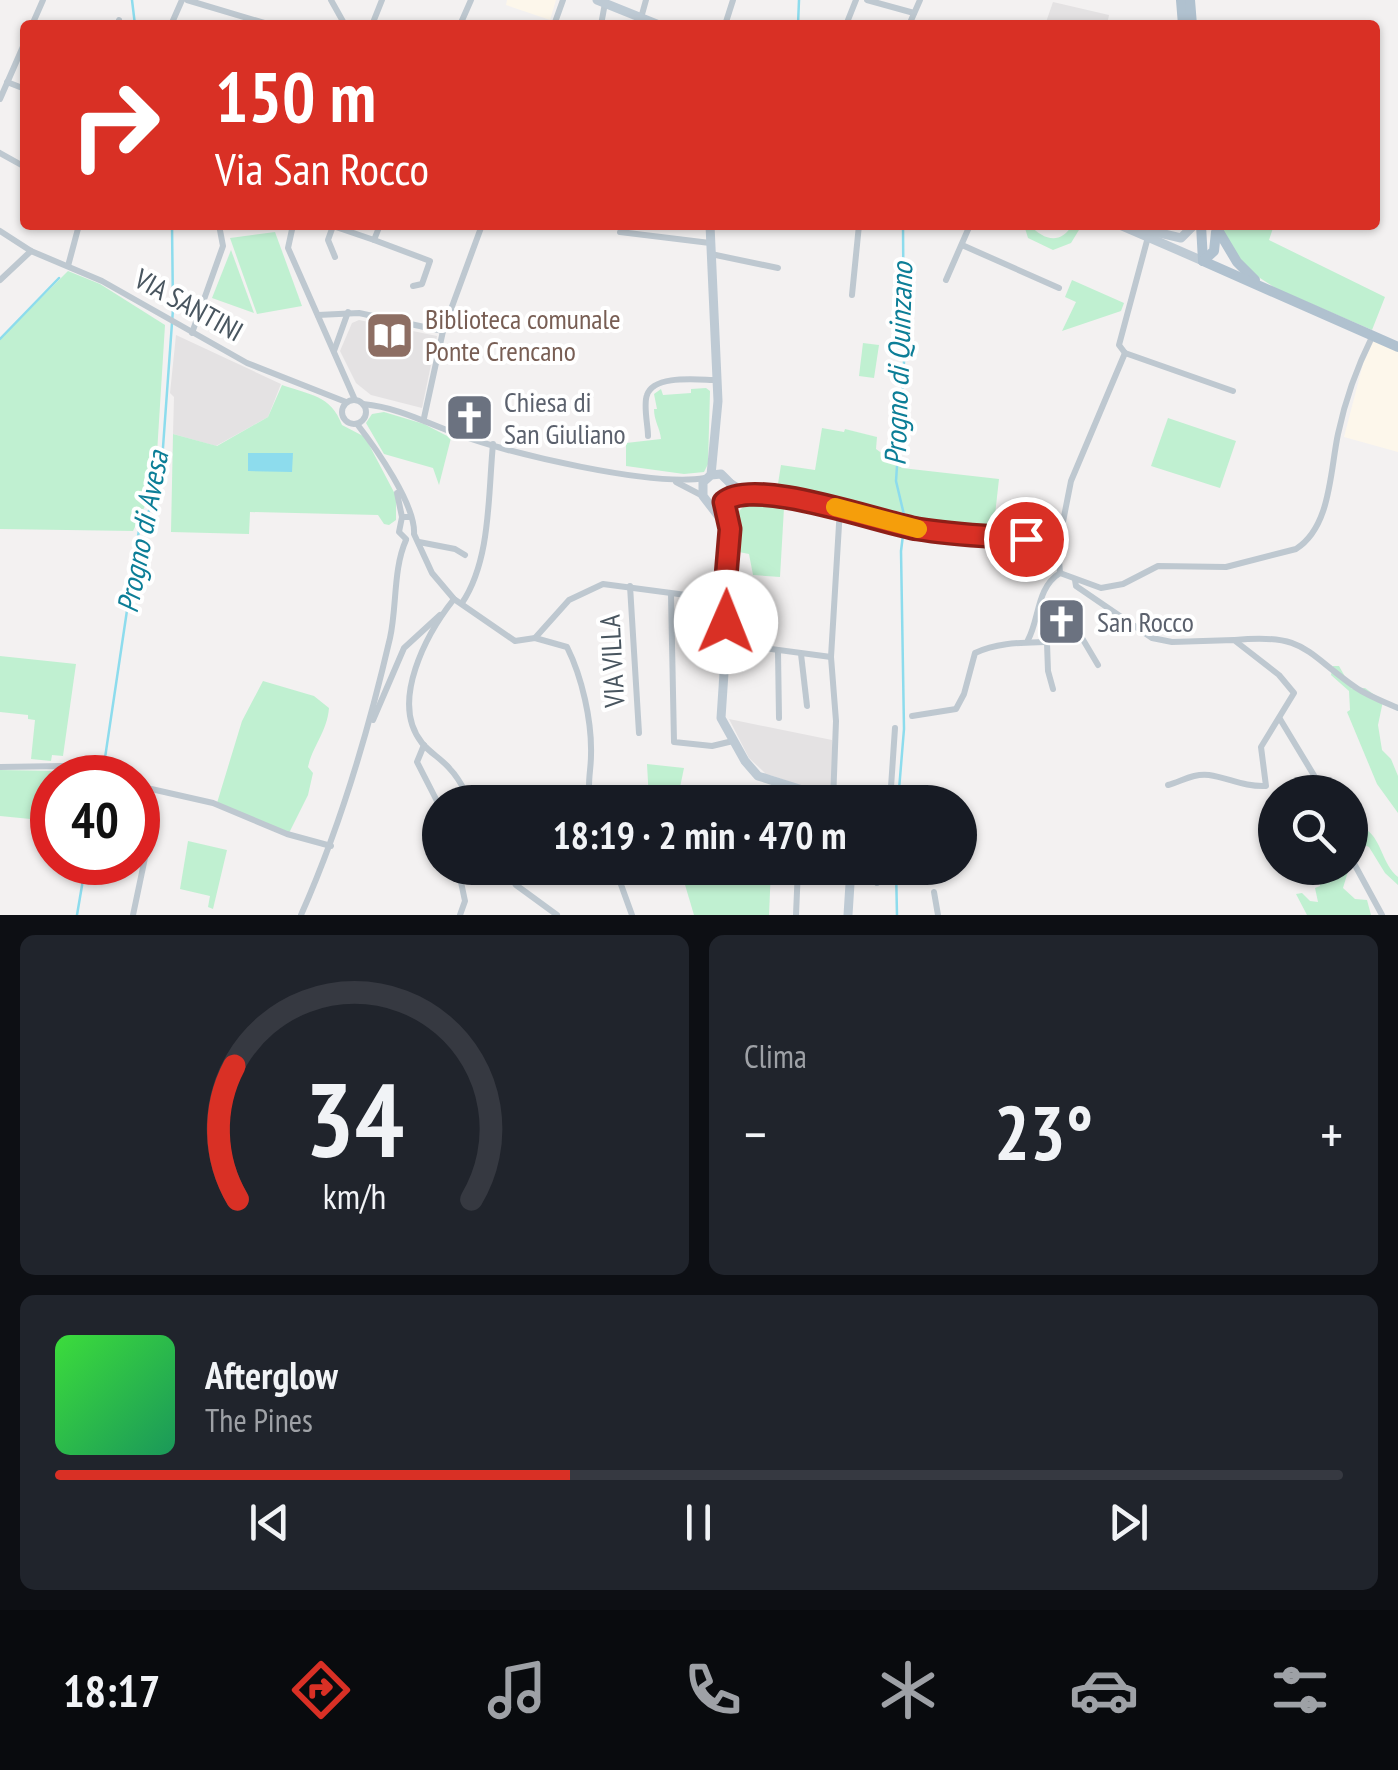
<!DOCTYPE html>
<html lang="it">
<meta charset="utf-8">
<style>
body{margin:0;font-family:"PT Sans Narrow",sans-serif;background:#20242c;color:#f1f3f6;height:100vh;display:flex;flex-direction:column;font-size:38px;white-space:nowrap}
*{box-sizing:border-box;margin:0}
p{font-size:32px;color:#9ea1a6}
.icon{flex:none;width:55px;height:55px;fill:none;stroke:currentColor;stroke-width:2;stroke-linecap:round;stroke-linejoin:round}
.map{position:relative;height:915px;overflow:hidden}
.panel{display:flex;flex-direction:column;gap:20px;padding:20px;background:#0d0f14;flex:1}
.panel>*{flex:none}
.hud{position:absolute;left:20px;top:20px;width:1360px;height:210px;border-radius:10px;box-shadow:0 2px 8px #0004;background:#d93025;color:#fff;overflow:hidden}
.controls{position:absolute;left:1258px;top:775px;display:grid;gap:20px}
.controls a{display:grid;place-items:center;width:110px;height:110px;border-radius:50%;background:#171b24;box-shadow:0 2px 8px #0004;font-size:50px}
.speed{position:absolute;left:30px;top:755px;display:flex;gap:20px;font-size:50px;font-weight:700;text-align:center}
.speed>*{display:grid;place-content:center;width:130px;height:130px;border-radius:50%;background:#171b24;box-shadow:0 2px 8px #0004;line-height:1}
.speed .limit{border:15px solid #d22;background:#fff;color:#111}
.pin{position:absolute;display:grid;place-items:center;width:85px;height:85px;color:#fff;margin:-42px;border:5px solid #fff;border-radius:50%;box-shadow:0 2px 10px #0007}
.me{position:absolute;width:110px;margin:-55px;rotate:1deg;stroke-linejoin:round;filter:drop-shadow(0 0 8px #0008)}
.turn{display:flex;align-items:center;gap:35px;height:210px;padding:0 30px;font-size:45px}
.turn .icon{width:130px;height:130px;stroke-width:2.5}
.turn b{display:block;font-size:70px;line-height:85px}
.big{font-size:75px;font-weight:700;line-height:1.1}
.panel .widget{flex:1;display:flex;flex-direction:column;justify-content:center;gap:15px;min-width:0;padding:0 35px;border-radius:15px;background:#20242c}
.panel .dial{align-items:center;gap:0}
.dial svg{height:260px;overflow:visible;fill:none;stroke:#363941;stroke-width:7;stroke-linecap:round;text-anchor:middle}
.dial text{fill:#f1f3f6;stroke:none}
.song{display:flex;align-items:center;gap:30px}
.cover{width:120px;height:120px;border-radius:15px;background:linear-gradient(135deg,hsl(120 70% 55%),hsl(150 70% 35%))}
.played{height:10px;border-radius:5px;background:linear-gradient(90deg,#d93025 40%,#363941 40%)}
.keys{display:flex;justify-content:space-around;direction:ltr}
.heat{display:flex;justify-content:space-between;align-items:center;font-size:55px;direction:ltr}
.panel .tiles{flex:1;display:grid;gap:20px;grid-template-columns:1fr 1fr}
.widget:last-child{grid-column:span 2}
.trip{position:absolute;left:422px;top:785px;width:555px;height:100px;border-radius:50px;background:#171b24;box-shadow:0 2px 8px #0004;font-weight:700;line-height:100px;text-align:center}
.dock{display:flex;height:160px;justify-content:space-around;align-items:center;background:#090b0e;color:#9ea1a6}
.dock .icon{width:70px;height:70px}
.dock .on{color:#d93025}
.dock b{font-size:45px;color:#f1f3f6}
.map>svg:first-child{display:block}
.commercial{fill:#fdf7eb}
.education{fill:#e4e2e3}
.green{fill:#c0f0d1}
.water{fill:#8ddced}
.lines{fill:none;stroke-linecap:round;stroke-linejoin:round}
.stream{stroke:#8ddced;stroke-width:2.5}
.street{stroke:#bec8d0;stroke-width:6}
.secondary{stroke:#becad4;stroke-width:9}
.primary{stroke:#b0c1cf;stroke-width:10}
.route-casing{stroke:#8d1f18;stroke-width:25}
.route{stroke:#d93025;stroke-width:18}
.slow{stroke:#f59e0b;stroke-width:18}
.labels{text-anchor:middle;stroke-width:8;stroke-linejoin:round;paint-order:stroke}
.street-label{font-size:28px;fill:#48555f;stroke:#fff}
.education-label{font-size:28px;fill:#785e54;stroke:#fff;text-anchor:start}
.worship-label{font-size:28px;fill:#5b616d;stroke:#fff;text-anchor:start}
.water-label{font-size:30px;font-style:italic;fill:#0c7e97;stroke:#fff}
</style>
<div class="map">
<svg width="1398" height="915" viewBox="0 0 1398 915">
<rect width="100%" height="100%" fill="#f3f1f1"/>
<g class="commercial">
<polygon points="507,0 556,0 550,20 506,5"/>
<polygon points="1374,340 1398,351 1398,452 1344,437 1363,364"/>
</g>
<g class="education">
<polygon points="1053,2 1109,15 1107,25 1045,25"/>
<polygon points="359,320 437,336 422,408 371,395 356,383 340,351 352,323"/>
<polygon points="176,335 281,384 268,417 216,446 173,434 174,397 170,393"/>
<polygon points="729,719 832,740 834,797 770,775 762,778 765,773 749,758"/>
</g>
<g class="green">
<path d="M1024 225H1030C1043 240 1061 245 1072 225H1082L1071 243 1053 250 1028 238Z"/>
<polygon points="1220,225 1274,225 1269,240 1385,297 1372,330 1277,289 1246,269"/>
<polygon points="275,232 302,306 257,314 230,238"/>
<polygon points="231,250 254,313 212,298"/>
<polygon points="68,271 100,284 165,325 155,485 133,531 0,529 0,339"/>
<polygon points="1072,280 1124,303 1121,311 1062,331 1076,302 1065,297"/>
<polygon points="863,343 879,345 874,378 859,376"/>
<path d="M282 385C310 395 331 395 342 425L365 437 396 496V520L389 525 384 524 378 515 250 512 249 534 171 532 173 434 217 446 268 417Z"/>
<path d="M661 389 663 395 691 393V389L706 388 710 391 708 464 704 472 684 474 626 466V443L661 439C660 428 654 421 654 409H657L654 394Z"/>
<polygon points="384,412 424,424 451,438 439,485 433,468 384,454 366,423 372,414"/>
<polygon points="1168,418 1236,441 1220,488 1151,466"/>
<path d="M822 428 844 432 845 429 877 437 876 449 902 468 999 479 993 533 910 522 903 521 901 512C857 504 823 496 777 490L781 465 815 470Z"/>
<polygon points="749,501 784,508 780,577 753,575 749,554 734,551 738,512"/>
<polygon points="0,656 76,664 63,756 52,755 51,761 31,759 35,720 28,719 28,715 0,712"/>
<polygon points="1333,666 1339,666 1352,689 1365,688 1383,701 1378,725 1382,750 1391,759 1398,776 1398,813 1377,784 1347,712 1350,710 1349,691 1331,675"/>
<path d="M263 681 314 696 329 708C327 732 313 745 308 767L313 773 308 795 289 833 217 803 242 721Z"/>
<polygon points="647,764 684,768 677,802 600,802 599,800 649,800"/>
<polygon points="0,770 57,771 57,777 52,778 51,821 0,816"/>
<path d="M1367 830C1382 841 1382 864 1398 877V885L1385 873 1369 847 1356 841 1350 846V832Z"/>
<polygon points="188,841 227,850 213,909 208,907 210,896 180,889"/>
<polygon points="680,868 771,868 769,915 694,915"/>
<polygon points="1299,868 1349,868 1343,888 1355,899 1367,900 1371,915 1307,915 1296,894 1302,893 1310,901 1318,902 1315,888 1320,886 1320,881"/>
</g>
<polygon class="water" points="248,453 293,453 292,472 248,471"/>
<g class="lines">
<g class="stream">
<polyline points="132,0 135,25"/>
<polyline points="798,25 799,0"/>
<polyline points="0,339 59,278"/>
<polyline points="102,778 139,530 155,499 161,475 173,309 172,225"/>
<polyline points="898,802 904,729 901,551 905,519 896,481 904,362 903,225"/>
<polyline points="896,868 897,915"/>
<polyline points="77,915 86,862"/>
</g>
<g class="street">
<polyline points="187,0 271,25"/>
<polyline points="331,0 345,25"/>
<polyline points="867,0 914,13"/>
<polyline points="641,18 646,0"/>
<polyline points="32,25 43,0"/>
<polyline points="117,25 119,20"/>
<polyline points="171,25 182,0"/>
<polyline points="372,25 382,0"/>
<polyline points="460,25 471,0"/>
<polyline points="554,25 563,0"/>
<polyline points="601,25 605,3"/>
<polyline points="725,25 733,0"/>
<polyline points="846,25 856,0"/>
<polyline points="909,25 920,0"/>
<polyline points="7,82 25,89"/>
<polyline points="0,99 25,42"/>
<polyline points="0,153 25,167"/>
<polyline points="293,225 288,248 355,400"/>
<polyline points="0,231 31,251 102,281 247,363 346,402"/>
<polyline points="620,232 710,243"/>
<polyline points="374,240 430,261 422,284 413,286"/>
<polyline points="962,245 1059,288"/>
<polyline points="711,254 778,268"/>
<polyline points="335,257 328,240 333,226 374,240 380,225"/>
<polyline points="68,266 79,225"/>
<polyline points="0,280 31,251"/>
<polyline points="946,280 970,225"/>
<polyline points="852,295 859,225"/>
<polyline points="318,315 359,313 443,331"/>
<polyline points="192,333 223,246 219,225"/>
<polyline points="334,351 348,312"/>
<polyline points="1125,353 1119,345 1148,237"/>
<polyline points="1125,353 1233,391"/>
<circle cx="354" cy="412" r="12"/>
<path d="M363 404C400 408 424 422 457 434 511 454 652 487 705 478"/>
<polyline points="424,418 443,331 482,225"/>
<path d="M357 424C375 447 416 505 414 534L432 573 454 599 515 641 535 638 569 600 603 584 724 600"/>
<path d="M648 436C648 425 643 405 647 395 654 374 699 380 717 380"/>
<path d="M729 481C760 502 805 501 840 508 884 517 924 530 968 536 997 540 1031 532 1058 547"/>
<polyline points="676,482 703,496"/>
<polyline points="397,493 402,517"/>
<polyline points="406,539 399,532 402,517 411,517"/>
<polyline points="419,542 455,549 465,555"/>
<path d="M1060 573 1101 588 1123 584 1158 566 1226 567 1296 549C1331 527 1330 471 1338 434 1345 401 1357 367 1372 337"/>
<path d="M1075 580 1076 586 1152 638 1172 642 1234 640 1279 675 1294 693 1261 747 1266 786C1244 787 1229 778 1209 775 1194 773 1182 781 1168 785"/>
<polyline points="630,586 639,733"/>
<polyline points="671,594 674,742 712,746 733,741"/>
<path d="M454 599C427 633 389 702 422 743 430 753 442 759 450 769 459 778 465 791 471 802"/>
<path d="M462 603C491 560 488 495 493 444"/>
<path d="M535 638 567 647C582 677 592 721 591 755 591 772 586 786 592 802"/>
<path d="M1028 640C1040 618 1036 588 1060 573L1058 547 1071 481 1125 353"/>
<path d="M1235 640C1305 633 1305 652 1355 687 1368 696 1384 702 1398 708"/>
<polyline points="726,643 831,657"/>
<polyline points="1047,643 1048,671 1053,689"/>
<polyline points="778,652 779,718"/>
<polyline points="801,654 807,706"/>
<path d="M912 716 956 709 964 694 975 653C1009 637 1046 646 1082 638L1098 665"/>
<polyline points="1280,719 1324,792"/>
<polyline points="373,720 404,648 440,615"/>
<polyline points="424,745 417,762 440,807"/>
<polyline points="0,767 62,766 92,771"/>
<polyline points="138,786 213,803 287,834 331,846"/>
<polyline points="801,802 802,790"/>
<polyline points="833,802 836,721 831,657 840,508"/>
<polyline points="890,802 895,728"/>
<polyline points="960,846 961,846"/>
<polyline points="1350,856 1382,915"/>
<polyline points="458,868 465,901 460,915"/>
<polyline points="505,868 516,885 557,915"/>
<polyline points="615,868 632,915"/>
<polyline points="876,868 877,883"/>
<polyline points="934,892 938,915"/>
<polyline points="133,915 150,834 138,828"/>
<path d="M301 915C341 825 368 733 390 638 397 607 393 569 406 540"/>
<polyline points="796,915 798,868"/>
</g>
<g class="secondary">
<polyline points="597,0 659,25"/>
<polyline points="710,225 718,401 711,475"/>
<polyline points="1120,225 1203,261"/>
<polyline points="1130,226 1181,238 1194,225"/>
<polyline points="724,502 730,533 724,600 726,643 721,718 745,761 758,776 815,794 830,802"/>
<polyline points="724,502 730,496 731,484 721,474 711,475 703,482 703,496 720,518 725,530"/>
<polyline points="848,915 851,868"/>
</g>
<g class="primary">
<polyline points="1181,0 1183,25"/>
<polyline points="1190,0 1192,25"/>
<polyline points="1201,225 1203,261"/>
<polyline points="1215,225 1237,262 1255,280"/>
<polyline points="1203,261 1398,347"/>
<polyline points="1203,261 1214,251 1216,232"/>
</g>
</g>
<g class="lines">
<defs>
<path id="route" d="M726 622 724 600 730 529 724 502C752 476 881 523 918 529 954 535 989 536 1026 539"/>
</defs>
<use href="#route" class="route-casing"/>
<use href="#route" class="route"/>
<polyline class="slow" points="835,507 918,529"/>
</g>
<defs>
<symbol id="library-square" viewBox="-11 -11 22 22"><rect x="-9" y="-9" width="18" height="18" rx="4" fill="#8d6e63" stroke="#fff"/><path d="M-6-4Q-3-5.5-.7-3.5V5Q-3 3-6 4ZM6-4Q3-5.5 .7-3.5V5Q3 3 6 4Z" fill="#fff"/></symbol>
<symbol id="church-square" viewBox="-11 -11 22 22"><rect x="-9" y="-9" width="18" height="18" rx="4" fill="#6b7280" stroke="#fff"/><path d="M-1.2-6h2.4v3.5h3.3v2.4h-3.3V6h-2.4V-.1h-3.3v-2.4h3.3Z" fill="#fff"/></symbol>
</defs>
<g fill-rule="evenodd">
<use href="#library-square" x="362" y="308" width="55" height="55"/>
<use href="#church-square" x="442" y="390" width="55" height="55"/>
<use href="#church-square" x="1034" y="594" width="55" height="55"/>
</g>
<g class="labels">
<g class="street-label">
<text transform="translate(189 305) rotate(29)" y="10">VIA SANTINI</text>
<text transform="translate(612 661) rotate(-93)" y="10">VIA VILLA</text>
</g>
<g class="education-label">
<text x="425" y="329">Biblioteca comunale<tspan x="425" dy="32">Ponte Crencano</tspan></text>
</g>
<g class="worship-label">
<text x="504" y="412">Chiesa di<tspan x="504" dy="32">San Giuliano</tspan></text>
<text x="1097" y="632">San Rocco</text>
</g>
<g class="water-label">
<text transform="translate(899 364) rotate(-88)" y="10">Progno di Quinzano</text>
<text transform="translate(143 532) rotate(-79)" y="10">Progno di Avesa</text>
</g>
</g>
</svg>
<div class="controls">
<a><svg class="icon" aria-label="search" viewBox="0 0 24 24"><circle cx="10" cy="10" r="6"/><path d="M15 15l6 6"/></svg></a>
</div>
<div class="speed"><div class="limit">40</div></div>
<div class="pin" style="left:1026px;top:539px;background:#d93025"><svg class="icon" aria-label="arrive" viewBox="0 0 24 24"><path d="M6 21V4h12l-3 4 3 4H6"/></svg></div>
<svg class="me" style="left:726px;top:622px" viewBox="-20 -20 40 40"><circle r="19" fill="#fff"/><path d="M0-13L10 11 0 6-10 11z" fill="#d93025"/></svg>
<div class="trip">18:19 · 2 min · 470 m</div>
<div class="hud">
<div class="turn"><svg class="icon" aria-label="right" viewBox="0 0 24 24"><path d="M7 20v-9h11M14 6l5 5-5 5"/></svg><div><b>150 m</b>Via San Rocco</div></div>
</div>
</div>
<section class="panel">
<div class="tiles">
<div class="widget dial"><svg viewBox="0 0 100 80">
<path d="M14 69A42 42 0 1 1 86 69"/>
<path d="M14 69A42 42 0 0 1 13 28" stroke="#d93025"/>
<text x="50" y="56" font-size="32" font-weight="700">34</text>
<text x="50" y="72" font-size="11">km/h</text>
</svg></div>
<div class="widget"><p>Clima</p>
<div class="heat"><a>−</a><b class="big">23°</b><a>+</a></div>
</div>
<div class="widget">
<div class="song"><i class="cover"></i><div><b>Afterglow</b><p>The Pines</p></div></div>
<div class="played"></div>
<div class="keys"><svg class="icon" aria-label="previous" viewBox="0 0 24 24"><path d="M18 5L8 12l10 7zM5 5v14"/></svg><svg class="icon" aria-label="pause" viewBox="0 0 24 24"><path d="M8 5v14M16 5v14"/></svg><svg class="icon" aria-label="next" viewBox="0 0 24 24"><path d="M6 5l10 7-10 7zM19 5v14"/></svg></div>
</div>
</div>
</section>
<nav class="dock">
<b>18:17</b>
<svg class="icon on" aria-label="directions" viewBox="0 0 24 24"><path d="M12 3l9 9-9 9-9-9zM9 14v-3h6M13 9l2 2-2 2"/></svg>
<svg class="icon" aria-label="music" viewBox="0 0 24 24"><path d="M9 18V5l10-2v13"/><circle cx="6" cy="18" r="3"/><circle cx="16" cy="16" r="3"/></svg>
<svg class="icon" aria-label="phone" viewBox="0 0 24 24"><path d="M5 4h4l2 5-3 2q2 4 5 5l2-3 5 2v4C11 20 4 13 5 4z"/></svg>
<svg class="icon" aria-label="climate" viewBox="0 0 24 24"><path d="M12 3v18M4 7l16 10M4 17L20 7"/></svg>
<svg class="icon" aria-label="car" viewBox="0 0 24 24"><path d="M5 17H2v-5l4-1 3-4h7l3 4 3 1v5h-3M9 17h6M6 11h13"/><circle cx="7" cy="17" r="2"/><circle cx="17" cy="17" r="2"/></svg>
<svg class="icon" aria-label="filters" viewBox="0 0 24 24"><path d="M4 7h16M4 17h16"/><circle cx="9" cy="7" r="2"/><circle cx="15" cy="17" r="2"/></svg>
</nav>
